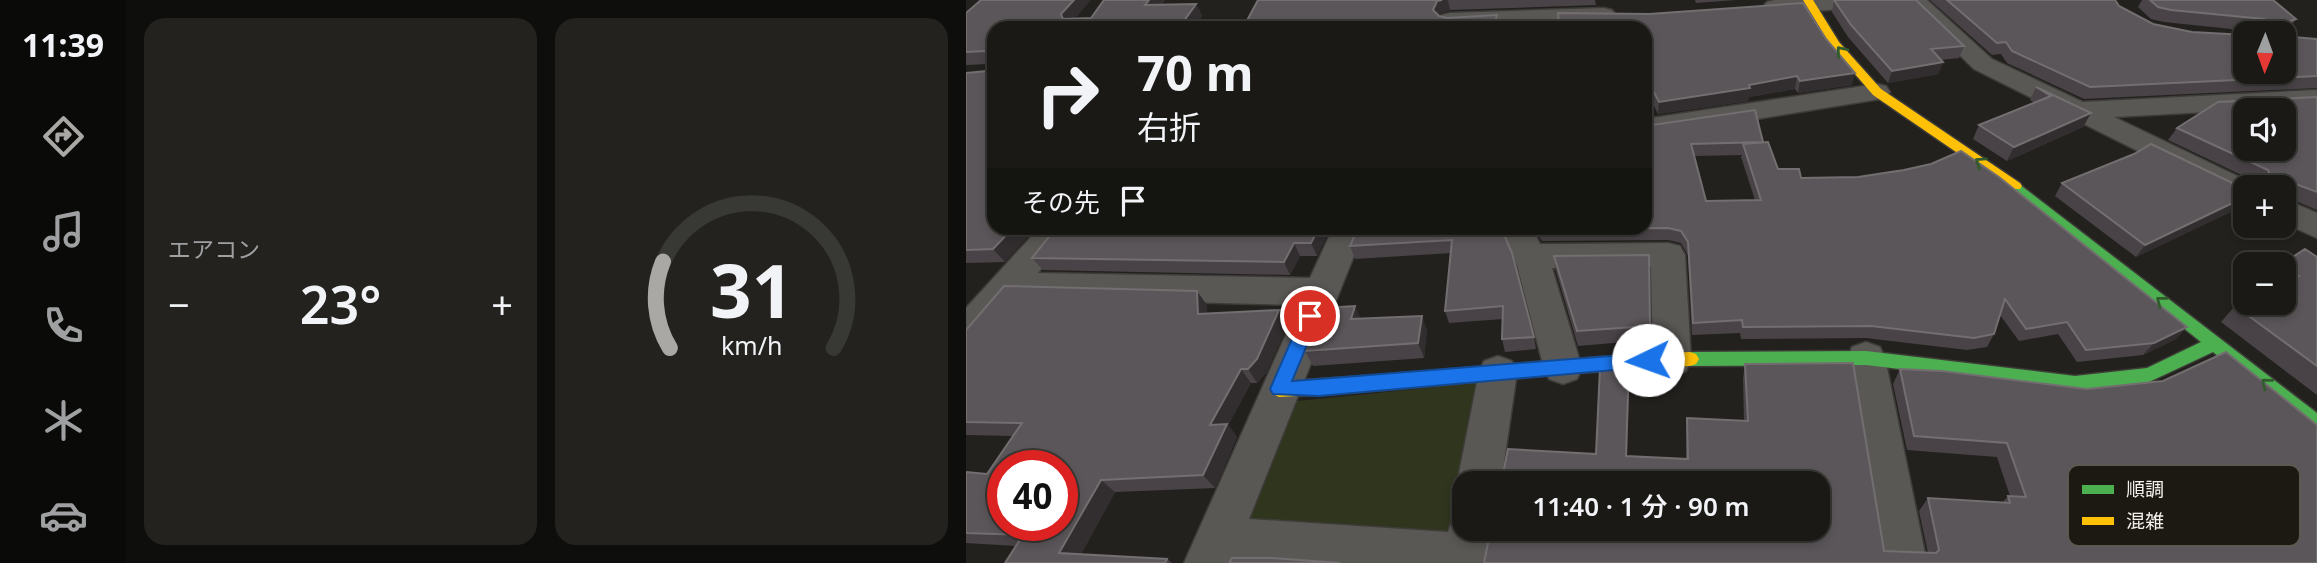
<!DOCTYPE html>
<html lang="ja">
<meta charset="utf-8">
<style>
body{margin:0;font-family:"Noto Sans","Noto Sans JP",sans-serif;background:#23221f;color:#f1f3f6;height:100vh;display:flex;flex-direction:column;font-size:26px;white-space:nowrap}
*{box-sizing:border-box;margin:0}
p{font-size:23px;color:#9fa0a1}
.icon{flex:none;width:38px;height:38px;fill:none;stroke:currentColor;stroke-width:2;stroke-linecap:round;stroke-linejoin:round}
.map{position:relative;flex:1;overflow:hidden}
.details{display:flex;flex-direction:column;gap:18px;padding:18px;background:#0e0e0c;width:840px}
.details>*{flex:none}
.guide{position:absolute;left:21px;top:21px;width:665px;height:214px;border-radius:21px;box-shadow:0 4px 10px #0003,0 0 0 2px #383835;background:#1a1916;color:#f1f3f6;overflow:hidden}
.needle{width:46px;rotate:181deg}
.buttons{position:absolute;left:1267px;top:21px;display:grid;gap:14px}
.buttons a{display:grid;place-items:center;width:63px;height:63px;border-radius:14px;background:#1a1916;box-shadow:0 4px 10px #0003,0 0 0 2px #383835;font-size:35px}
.speed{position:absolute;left:21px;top:450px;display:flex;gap:14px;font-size:35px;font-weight:700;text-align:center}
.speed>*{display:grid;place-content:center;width:91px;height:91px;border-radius:50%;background:#1a1916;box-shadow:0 4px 10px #0003,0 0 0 2px #383835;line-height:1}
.speed .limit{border:10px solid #d22;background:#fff;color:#111}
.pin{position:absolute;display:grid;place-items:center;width:60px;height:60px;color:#fff;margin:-30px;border:4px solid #fff;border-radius:50%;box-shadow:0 2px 7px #0007}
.me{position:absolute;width:77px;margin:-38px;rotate:267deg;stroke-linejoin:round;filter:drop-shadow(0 0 5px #0008)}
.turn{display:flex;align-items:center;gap:24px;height:147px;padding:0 35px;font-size:32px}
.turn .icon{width:91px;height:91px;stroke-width:2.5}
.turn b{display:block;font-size:49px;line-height:60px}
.then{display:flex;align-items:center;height:66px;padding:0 35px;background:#0003;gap:14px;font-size:26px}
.big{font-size:52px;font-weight:600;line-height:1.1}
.details .tile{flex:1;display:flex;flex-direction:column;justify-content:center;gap:10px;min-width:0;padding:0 24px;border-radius:21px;background:#23221f}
.details .dial{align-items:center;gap:0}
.dial svg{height:182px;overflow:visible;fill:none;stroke:#383835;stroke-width:7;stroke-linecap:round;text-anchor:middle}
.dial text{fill:#f1f3f6;stroke:none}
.heat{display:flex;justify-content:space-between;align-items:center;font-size:38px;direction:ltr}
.details .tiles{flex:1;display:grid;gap:18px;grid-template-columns:repeat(2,1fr)}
.trip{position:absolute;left:486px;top:471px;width:378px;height:70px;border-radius:21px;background:#1a1916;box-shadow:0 4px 10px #0003,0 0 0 2px #383835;font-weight:600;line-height:70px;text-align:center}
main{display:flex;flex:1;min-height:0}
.tab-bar{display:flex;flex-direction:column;width:126px;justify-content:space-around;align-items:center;background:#0a0a09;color:#9fa0a1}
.tab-bar .icon{width:49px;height:49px}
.tab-bar .selected{color:#aaa8a4}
.tab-bar b{font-size:32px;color:#f1f3f6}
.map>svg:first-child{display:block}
.green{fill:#30351d}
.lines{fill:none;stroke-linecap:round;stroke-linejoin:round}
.street-casing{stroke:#3e3c39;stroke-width:3}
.fast-casing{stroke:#3e3c39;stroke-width:3}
.slow-casing{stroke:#3e3c39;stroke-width:3}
.street{fill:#5a5855;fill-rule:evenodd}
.fast{fill:#4caf50;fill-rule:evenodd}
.slow{fill:#ffc107;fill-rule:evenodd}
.wall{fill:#494347;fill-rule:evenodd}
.shaded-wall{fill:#322e2f}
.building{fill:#5b5659;stroke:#736e70;stroke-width:2;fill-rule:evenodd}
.oneway{stroke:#325c2e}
.route{fill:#1a73e8;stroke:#114b97;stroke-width:2}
.key{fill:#1c1812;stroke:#5c5953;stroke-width:2}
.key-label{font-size:19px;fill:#f3f0ec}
</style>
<main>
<nav class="tab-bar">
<b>11:39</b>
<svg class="icon selected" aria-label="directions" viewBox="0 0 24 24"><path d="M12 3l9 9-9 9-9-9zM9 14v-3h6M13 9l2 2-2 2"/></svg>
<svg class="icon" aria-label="music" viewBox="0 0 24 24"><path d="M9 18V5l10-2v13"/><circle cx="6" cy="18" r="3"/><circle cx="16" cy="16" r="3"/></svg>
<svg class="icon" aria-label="phone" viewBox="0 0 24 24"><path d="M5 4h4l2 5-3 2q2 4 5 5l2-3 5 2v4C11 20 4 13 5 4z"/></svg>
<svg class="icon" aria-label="climate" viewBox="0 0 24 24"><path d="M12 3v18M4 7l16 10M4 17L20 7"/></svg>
<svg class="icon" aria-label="car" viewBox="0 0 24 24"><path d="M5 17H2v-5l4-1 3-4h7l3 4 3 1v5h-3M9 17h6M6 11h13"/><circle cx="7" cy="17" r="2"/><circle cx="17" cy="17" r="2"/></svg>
</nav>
<section class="details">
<div class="tiles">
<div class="tile"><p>エアコン</p>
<div class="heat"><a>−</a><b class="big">23°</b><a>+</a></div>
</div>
<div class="tile dial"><svg viewBox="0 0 100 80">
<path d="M14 69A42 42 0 1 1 86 69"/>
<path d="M14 69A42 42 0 0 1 11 31" stroke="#aaa8a4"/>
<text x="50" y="56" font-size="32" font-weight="700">31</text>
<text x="50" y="72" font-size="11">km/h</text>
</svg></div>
</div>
</section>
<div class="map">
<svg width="1351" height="563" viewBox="0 0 1351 563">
<rect width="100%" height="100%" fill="#23211e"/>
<polygon class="green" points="510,383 499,483 499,508 477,542 284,528 275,517 317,411 332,401"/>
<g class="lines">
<defs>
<g id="street">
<polygon points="809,0 912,0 909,5 901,7 809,14 801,12 797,7 801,2"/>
<polygon points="937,0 961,0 1026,59 1117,102 1351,90 1351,106 1148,117 1290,185 1292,187 1279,187 1279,202 1268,199 1008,69"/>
<polygon points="638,8 646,10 650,15 646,20 484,27 476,25 472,20 476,15 484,13"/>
<polygon points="911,84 920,86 924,92 920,98 679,137 679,119"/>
<polygon points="1318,199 1351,213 1351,238 1318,223"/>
<polygon points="73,228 107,228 72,273 344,278 367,228 399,228 283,519 482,532 489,512 499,508 499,528 528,528 522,563 218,563 333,305 51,298 13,343 0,348 0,308"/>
<polygon points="534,228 566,228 574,244 702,243 714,246 719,255 725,360 720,371 706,376 692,371 687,360 685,267 586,268 616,368 611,379 597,384 583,379 578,368 551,265"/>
<polygon points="900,342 914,347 919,358 961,563 913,563 881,358 886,347"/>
<polygon points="532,356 546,361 551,372 535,483 499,483 499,498 491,483 513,372 518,361"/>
</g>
<polygon id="fast" points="1049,181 1351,413 1351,432 1344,430 1247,352 1183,382 1109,390 900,365 724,366 718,364 715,359 718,354 724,352 900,351 1109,376 1181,368 1235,342 1044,189 1042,186"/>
<g id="slow">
<polygon points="837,0 847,0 873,42 915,89 1054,183 1056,186 1054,189 1044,189 907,95 865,46"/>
<path d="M724 352 730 354 733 359 730 364 724 366C587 371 450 391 313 397L307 394 304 389 307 384 313 381C450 376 587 357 724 352Z"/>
</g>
</defs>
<use href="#street" class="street-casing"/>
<use href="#fast" class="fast-casing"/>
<use href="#slow" class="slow-casing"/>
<use href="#street" class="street"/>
<use href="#fast" class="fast"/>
<use href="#slow" class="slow"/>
</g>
<g class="wall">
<polygon points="138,0 199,0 195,5 230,4 236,16 228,28 28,28 39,262 0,263 0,73 21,71 21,64 0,65 0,13 110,18 125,18"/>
<polygon points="292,0 629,0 630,5 484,10 474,13 473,16 481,18 531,15 532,28 277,28"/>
<polygon points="729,0 770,0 730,3"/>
<polygon points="868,0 998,46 993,58 975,60 977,62 972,74 922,83 882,37 866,12"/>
<polygon points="964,0 1149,0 1153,6 1187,24 1279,72 1318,33 1283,33 1285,31 1198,22 1185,19 1172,7 1176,0 1307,0 1330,19 1325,26 1327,37 1351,39 1351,88 1118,99 1041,63 1035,54 1026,55"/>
<polygon points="679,28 886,85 832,93 829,89 783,97 782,101 692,114 679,88"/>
<polygon points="1070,87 1125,113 1117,127 1041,161 1007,139 1013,125 1068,103 1064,100"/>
<polygon points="1351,97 1351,210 1320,197 1318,200 1318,187 1284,187 1288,181 1202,140 1211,128"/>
<path d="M679 126 797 142 812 169 1221 327 1210 339 1177 355 1111 362 1092 334 1053 341 1034 315 1028 334 1021 347 1001 350 900 338 775 339 774 333 726 335 722 255 715 243 702 240 576 241 567 228H679ZM776 155 775 157 789 200 740 201 728 156Z"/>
<polygon points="1096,183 1277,189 1279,189 1279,205 1170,257 1089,196"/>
<polygon points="364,228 351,256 334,256 324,275 77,270 66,258"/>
<polygon points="535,228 568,337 570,349 539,352 536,339 537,319 483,323 479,311 485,253 389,259 384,246"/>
<polygon points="683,255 683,340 612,346 590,271 588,256"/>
<polygon points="1351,257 1351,395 1255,322 1269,306 1318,303 1318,264"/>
<polygon points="241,305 241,313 322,324 300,373 291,383 285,383 262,425 271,437 249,488 149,492 115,554 201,559 206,563 39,563 50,546 0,543 0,472 21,474 47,436 0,435 0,330"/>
<polygon points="395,319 461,330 458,358 347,366 339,351"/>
<polygon points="779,364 918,551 962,553 953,511 962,498 1036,503 1042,496 1044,496 1031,457 941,450 927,384 934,369 1351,563 518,563 630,454 663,380 661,456 720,459 720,432 721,418 778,421 777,379"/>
</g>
<g class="shaded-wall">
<polygon points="108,0 125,0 103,26 95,14"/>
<polygon points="183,0 199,0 185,17 179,5"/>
<polygon points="476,0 482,0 484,10 474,13 470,22 467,10 471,1"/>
<polygon points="230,4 236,16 228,28 213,28"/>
<polygon points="531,15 532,28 528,28"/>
<polygon points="977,62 972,74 922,83 926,71"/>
<polygon points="889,73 886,85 832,93 834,81"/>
<polygon points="831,76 829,89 783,97 782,101 692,114 693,102"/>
<polygon points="1125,113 1117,127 1041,161 1048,147"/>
<polygon points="1279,197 1279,205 1170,257 1179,245"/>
<polygon points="47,228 70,228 39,262 27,249"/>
<polygon points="353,228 364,228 351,256 345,243"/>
<polygon points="328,243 334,256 324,275 318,262"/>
<polygon points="231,291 241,305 242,328 232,314"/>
<polygon points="389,306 396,321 385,319"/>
<polygon points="313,310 322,324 300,373 291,383 282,369"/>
<polygon points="456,316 461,330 458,358 452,343"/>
<polygon points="1221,327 1210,339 1177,355 1188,343"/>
<polygon points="663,364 663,380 661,470 660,456"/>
<polygon points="275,369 285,383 262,425 271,437 249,488 237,475 244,425"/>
<polygon points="135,480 149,492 110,563 93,553"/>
</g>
<g class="building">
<polygon points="15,0 108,0 95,14 97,19 125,18 138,0 183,0 179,5 230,4 213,28 28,28 28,228 47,228 27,249 0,250 0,73 21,71 22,54 19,51 0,52 0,13"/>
<polygon points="292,0 476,0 471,1 467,10 473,16 481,18 531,15 528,28 277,28"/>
<polygon points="868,0 950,0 998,46 965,49 977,62 926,71 885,25"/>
<polygon points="981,0 1149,0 1153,6 1187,24 1226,32 1279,35 1279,72 1318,72 1318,33 1288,33 1290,24 1298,23 1298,19 1205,10 1192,7 1184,0 1307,0 1330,19 1324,21 1327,37 1351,39 1351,76 1124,87 1046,51 1040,42 1031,43"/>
<polygon points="837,3 860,39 889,73 834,81 831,76 783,85 784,88 693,102 679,75 679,28 593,28 592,13 683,14"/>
<polygon points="1070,87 1125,113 1048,147 1013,125 1085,96"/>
<path d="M1351 97V192L1330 184 1327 185 1326 190 1310 183 1300 187H1291L1292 177 1304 176 1302 170 1211 128 1252 102ZM1279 110H1318V149H1279Z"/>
<polygon points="789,110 797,142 725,144 740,201 795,200 777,144 802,142 812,169 833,169 835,178 892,177 938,170 965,164 995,151 1033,177 1221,327 1188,343 1120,350 1101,322 1060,329 1039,299 1028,334 1008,338 905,326 777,327 776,320 727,323 722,242 715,231 702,228 574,229 573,228 679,228 679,126"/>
<polygon points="1185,144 1279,189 1279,197 1179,245 1096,183 1168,154"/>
<polygon points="90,228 353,228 345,243 328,243 318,262 66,258"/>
<polygon points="392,228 535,228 546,253 568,337 536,339 537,306 479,311 486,240 384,246"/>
<polygon points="1339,249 1351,257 1351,366 1269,306 1279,301 1279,303 1318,303 1318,283 1333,276 1318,266 1318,264 1316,264"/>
<polygon points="683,255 684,326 611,331 588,256"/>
<path d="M38 286 231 291 232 314 313 310 291 359 282 369H275L244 425 261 424 237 475 135 480 93 553 201 559 199 563H39L57 535 0 533V472L21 474 56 423 0 422V330ZM37 466H96V525H37Z"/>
<polygon points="389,306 385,319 456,316 452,343 339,351 357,308"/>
<polygon points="1260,352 1351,425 1351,563 518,563 525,528 852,528 852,483 535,483 542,449 630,454 634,368 663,364 660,456 722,459 721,418 782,421 779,364 887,363 918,551 970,553 973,550 962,498 1044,503 1042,496 1060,497 1041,443 948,436 934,369 976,371 1121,389 1197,381"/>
<polygon points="266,558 306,558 374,563 263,563"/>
</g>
<defs><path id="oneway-chevron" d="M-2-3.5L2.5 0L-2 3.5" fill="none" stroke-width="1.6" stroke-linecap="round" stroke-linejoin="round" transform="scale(1.75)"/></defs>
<g class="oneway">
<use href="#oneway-chevron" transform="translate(875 51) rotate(-130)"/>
<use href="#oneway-chevron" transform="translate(1014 162) rotate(-146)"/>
<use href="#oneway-chevron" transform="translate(1195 301) rotate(-142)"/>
<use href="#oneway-chevron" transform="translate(1300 383) rotate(-141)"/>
</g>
<polygon class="route" points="344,310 350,312 353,316 326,381 682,353 688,355 690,360 688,365 682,367 353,396 307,394 304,389 336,316 339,312"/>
<rect x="1102" y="465" width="232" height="81" rx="10" class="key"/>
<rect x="1116" y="485" width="32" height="9" fill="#4caf50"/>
<rect x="1116" y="517" width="32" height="8" fill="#ffc107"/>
<g class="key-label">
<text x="1160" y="496">順調</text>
<text x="1160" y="528">混雑</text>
</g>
</svg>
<div class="buttons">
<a><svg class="needle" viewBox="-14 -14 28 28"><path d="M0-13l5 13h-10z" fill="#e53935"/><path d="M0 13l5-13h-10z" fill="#9fa0a1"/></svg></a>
<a><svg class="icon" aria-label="sound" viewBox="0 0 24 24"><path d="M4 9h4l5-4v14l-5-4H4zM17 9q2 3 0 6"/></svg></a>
<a>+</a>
<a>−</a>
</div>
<div class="speed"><div class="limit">40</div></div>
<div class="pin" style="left:344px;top:316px;background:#d93025"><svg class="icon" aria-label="arrive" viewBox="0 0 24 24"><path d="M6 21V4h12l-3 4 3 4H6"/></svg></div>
<svg class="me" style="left:682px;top:360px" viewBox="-20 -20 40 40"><circle r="19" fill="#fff"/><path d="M0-13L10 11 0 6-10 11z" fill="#1a73e8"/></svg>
<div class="trip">11:40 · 1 分 · 90 m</div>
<div class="guide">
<div class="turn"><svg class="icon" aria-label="right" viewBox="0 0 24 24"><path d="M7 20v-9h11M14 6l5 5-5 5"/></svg><div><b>70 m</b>右折</div></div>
<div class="then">その先<svg class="icon" aria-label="arrive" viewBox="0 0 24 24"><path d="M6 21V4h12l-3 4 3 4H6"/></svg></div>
</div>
</div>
</main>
